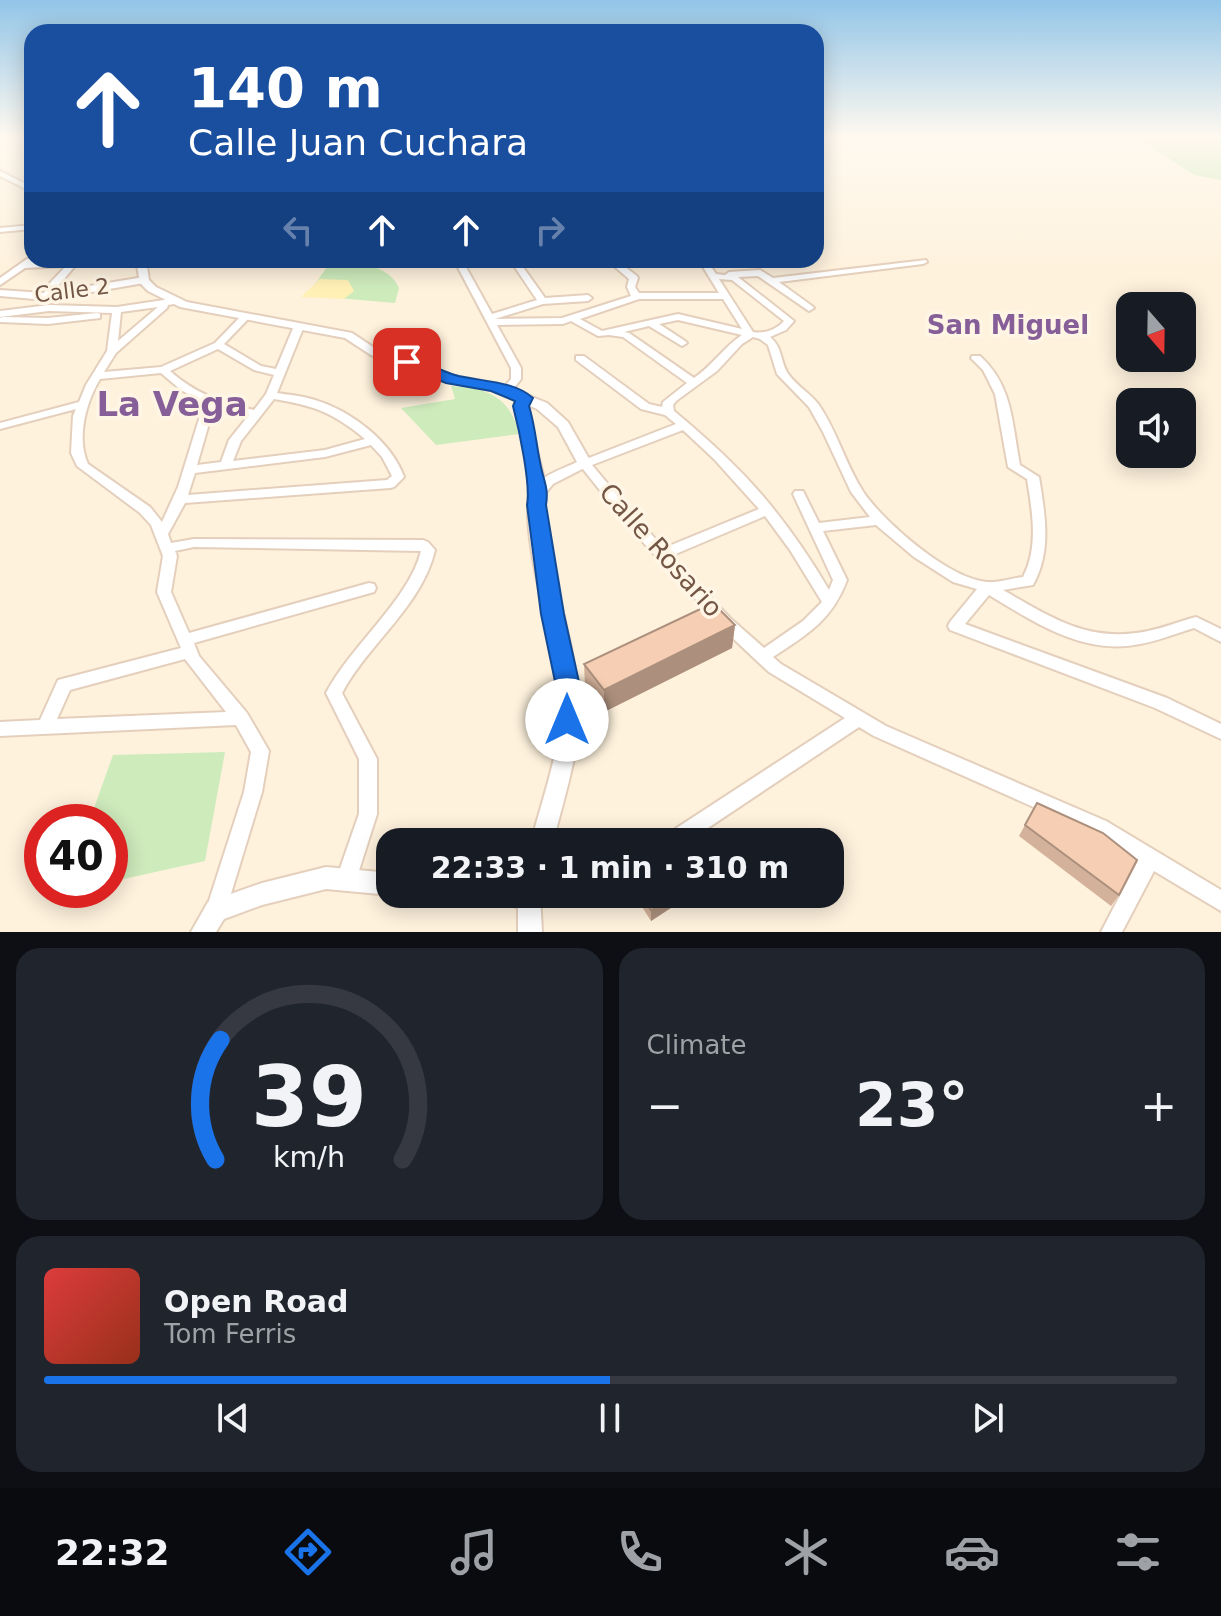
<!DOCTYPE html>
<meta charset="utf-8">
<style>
body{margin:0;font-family:"DejaVu Sans",sans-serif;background:#20242c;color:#f1f3f6;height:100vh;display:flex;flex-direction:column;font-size:30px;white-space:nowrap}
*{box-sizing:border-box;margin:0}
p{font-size:26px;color:#9ea1a6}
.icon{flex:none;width:44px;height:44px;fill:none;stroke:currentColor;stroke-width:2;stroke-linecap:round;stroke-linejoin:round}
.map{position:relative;height:932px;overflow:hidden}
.details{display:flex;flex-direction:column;gap:16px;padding:16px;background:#0d0f14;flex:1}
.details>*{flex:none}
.top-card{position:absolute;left:24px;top:24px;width:800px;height:244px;border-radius:24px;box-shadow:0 4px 20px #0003;background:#1a4fa0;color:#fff;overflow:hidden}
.needle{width:52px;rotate:160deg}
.tools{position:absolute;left:1116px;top:292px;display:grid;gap:16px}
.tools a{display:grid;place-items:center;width:80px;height:80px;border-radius:16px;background:#171b24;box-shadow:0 4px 20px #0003;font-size:40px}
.speed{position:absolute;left:24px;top:804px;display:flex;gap:16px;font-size:40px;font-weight:700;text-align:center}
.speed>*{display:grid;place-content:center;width:104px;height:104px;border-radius:50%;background:#171b24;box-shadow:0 4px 20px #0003;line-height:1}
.speed .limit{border:12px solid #d22;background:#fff;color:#111}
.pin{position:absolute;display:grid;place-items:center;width:68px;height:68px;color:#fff;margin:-34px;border-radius:16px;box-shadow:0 4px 12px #0006}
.me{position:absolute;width:88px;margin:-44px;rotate:0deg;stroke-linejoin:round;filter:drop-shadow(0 0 6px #0008)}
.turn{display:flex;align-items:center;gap:28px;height:168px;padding:0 32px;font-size:36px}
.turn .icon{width:104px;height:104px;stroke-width:2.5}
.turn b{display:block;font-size:56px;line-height:68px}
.lanes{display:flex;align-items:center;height:76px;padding:0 32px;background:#0003;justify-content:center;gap:40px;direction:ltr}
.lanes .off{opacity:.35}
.big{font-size:60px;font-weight:600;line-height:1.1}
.details .tile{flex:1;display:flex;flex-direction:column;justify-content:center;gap:12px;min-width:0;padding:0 28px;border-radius:24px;background:#20242c}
.details .dial{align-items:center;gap:0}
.dial svg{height:208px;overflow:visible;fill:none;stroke:#363941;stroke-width:7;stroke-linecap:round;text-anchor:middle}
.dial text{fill:#f1f3f6;stroke:none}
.song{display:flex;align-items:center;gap:24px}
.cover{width:96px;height:96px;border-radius:12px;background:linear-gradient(135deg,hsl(0 70% 55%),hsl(10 70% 35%))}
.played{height:8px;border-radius:4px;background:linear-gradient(90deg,#1a73e8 50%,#363941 50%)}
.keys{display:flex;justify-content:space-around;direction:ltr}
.heat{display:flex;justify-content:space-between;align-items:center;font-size:44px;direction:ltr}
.details .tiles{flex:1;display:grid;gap:16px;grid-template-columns:1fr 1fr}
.tile:last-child{grid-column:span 2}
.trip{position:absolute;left:376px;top:828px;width:468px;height:80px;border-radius:24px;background:#171b24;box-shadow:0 4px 20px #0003;font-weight:600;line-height:80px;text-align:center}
.menu{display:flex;height:128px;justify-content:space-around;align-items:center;background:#090b0e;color:#9ea1a6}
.menu .icon{width:56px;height:56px}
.menu .current{color:#1a73e8}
.menu b{font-size:36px;color:#f1f3f6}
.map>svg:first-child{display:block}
.green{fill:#ceebbc}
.sand{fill:#fff0b6}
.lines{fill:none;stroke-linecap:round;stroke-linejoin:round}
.minor-casing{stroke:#e4cfbc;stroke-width:4}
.tertiary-casing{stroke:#e4cfbc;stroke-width:4}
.minor{fill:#fff;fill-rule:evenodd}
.tertiary{fill:#fff;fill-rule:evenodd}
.wall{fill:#d3b19a}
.shaded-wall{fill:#ac907d}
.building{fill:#f5ceb3;stroke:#ac907d;stroke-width:2}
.route{fill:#1a73e8;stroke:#114b97;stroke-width:2}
.labels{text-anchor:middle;stroke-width:7;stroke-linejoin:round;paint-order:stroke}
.far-street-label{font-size:22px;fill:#745645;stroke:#fff5e5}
.far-quarter-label{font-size:26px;font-weight:bold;fill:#865f99;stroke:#fff5e5}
.street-label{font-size:26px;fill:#745645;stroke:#fff5e5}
.district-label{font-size:34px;font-weight:bold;fill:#865f99;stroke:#fff5e5}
</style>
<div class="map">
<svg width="1221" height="932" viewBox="0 0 1221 932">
<rect width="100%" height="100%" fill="#fef2dd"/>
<g class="green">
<polygon points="1145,138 1221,138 1221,180 1194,175 1141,140"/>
<path d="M330 262C354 262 388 263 399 288L395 303 314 296 312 289Z"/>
<path d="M451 386C487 388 510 396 519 434L436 445 401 408 455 399Z"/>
<polygon points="225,752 205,861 110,882 110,822 89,822 113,755"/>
</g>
<polygon class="sand" points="320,279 348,280 354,291 344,299 301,297"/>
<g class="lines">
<defs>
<g id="minor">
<polygon points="0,171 32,187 32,192 0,176"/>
<polygon points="32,225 32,229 0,232 0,228"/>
<polygon points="27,259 32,259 34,261 33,263 72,260 135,260 131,262 75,266 53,292 144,277 148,280 144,283 46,300 0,296 0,290 44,293 49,284 66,266 25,268 0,285 0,278"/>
<path d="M454 260H462L492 314 537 300 510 260H518L545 298 588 295 592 298 588 301 543 304 495 319 562 318 631 296 627 287 629 279 607 260H616L637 276 638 278 635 287 639 293H719L703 267 694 260C706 260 709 263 716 274L725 275 729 272 760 270 773 278 926 260 927 262 923 264 779 282 812 306 814 308 809 311 758 276 738 277 794 321 786 330 770 337C783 347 780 363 789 375 797 386 811 394 819 405 838 433 846 466 864 493 885 523 949 579 987 582 998 583 1012 578 1023 577 1039 547 1032 510 1027 479L1008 467 995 394 983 370 971 358 972 356H980C1013 386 1012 424 1020 465L1039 477C1045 514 1052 551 1033 585L1003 590C1047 615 1083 640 1136 633 1156 631 1177 622 1196 617L1221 629V642L1194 628C1177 633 1158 641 1140 644 1084 656 1034 622 989 595L965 624 1167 698 1221 724V739L1155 708 950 630 948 626 950 622 977 589 953 582 914 557 876 525 823 531 847 580C832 620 808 634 773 657L781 664 886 726 1106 821 1221 890V911L1154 871 1122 932H1101L1138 861 1092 833 874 736 859 727 687 842H672L670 837 672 831 845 718 769 672 757 661 720 626 629 527 579 464 581 461 676 424 665 415 641 409 576 360V356H584L649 404 662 407 663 402 687 383 623 337 609 335 598 336 571 321 563 324 497 325 521 368V379L510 393H502L501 391 511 379V368ZM719 279 732 280 784 321C776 330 764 334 753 332ZM639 299H723L742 329 678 314 602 331 580 319ZM678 320 742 335C724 347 712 366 694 378L629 333 624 332 649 326 682 346 687 343 685 341 659 324ZM753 337 760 339 768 345 777 374 809 407 823 432 851 492 870 517 819 523 803 491H795L793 494 833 580 829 590C812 561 793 533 772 507 744 472 709 440 674 411L673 405 676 401 717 371 742 344ZM683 430 714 459 759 509 664 548 639 521 592 465ZM765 516 790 550 822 602 803 621 764 648 730 618 671 556Z"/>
<path d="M177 298 182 301 180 303 168 305 167 308 116 353 104 372 161 367 215 343 242 315 245 314 250 317 224 344 261 366 276 369 294 326 296 324H302L304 326 277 393C290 395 303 396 315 400 351 411 391 441 404 477L394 487 390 488 185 503 168 534 171 543 194 539 423 540 428 542 435 550C422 606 368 644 342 693L377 759V814L356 880 353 887 346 889 339 887 336 880 359 814V759L326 693C351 645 409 600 421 551L194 547 175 551 177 556 171 592 189 633 369 583 374 584 376 588 374 592 194 643 199 656 247 713 269 751 262 792 226 910 223 917 216 920 209 917 206 910 244 792 251 752 236 725 0 736V722L40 720 58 680 181 648 157 592 163 556 151 525 140 513 77 466 71 453 73 416 76 409 0 429V423L79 402 86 385 107 351 112 313 49 311 0 317V311L49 305 117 307ZM158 307 118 341 121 312ZM218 349 254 370 274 375 266 394 254 410C221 403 195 393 170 371ZM161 373 181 390 204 403 178 487 162 522 150 507 88 464C76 438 86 402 100 379ZM274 399C313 405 334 413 365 439L325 450 233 461 241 441ZM214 406 249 415 229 440 221 462 197 465ZM371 445 382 457 392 476 387 480 188 495 195 473 325 457ZM185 659 226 712 57 719 70 690Z"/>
<polygon points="97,313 100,314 100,318 48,324 0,322 0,318 3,317 48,318"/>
<polygon points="524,395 529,398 526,406 546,487 540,491 536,490 528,467 516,406 520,396"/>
</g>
<g id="tertiary">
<path d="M136 260H146L149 280 156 287 187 302 352 333 379 351 454 376 499 384 547 403 568 422 592 464 553 484 544 495C543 562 571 623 578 690 584 741 565 793 553 842H531C544 792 566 738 559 685 554 649 517 518 531 492 540 475 561 470 577 462L558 427 537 409 492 390 448 382 371 355 345 338 180 307 148 291 140 283Z"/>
<polygon points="326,867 390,873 390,894 393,894 390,895 326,889 262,905 224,919 216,932 191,932 208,902 262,883"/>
<polygon points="488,894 540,894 542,932 518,932 518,907 491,902"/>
</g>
</defs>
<use href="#minor" class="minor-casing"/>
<use href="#tertiary" class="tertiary-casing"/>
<use href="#minor" class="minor"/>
<use href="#tertiary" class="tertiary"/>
</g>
<g class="wall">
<polygon points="735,625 732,648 604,712 585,686 584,664"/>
<polygon points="1025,825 1119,895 1111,906 1019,836"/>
<polygon points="634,894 692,894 651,921"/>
</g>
<g class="shaded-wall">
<polygon points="735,625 732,648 604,712 604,690"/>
<polygon points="676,894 692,894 651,921 651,910"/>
</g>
<g class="building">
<polygon points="713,603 735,625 604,690 584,664"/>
<polygon points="1037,803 1103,833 1137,860 1119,895 1025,825"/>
<polygon points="641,894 676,894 651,910"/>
</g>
<linearGradient id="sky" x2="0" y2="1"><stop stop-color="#92c5e8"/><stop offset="0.51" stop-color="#fff9f0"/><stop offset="1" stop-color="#fff9f0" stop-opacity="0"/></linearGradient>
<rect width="1221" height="268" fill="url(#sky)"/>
<path class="route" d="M401 359C418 356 438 370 455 375 480 382 513 380 533 398L529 406C535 425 536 443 540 462 543 480 549 487 546 505L564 614 581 691 576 727 567 730 558 727 554 720 557 691 541 614 527 505C531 485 519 429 513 406L515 401 491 391 446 383 401 365Z"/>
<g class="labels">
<g class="far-street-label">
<text transform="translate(72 290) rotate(-7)" y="8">Calle 2</text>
</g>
<g class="far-quarter-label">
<text x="1008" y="334">San Miguel</text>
</g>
<g class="street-label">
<text transform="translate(661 550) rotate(48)" y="9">Calle Rosario</text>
</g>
<g class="district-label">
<text x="172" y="416">La Vega</text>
</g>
</g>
</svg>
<div class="tools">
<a><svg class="needle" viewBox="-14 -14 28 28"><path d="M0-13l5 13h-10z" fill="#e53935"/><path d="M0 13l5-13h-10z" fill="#9ea1a6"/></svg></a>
<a><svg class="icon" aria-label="sound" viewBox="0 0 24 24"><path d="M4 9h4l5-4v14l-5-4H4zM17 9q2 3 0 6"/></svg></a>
</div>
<div class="speed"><div class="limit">40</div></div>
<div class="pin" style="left:407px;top:362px;background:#d93025"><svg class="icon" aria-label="arrive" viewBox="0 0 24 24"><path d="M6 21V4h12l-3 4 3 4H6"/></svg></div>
<svg class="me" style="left:567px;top:720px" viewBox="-20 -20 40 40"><circle r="19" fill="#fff"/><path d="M0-13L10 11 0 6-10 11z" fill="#1a73e8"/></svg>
<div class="trip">22:33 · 1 min · 310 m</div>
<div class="top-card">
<div class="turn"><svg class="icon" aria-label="ahead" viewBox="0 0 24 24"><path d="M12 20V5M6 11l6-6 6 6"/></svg><div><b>140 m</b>Calle Juan Cuchara</div></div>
<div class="lanes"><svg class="icon off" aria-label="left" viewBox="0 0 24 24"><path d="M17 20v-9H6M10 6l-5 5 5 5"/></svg><svg class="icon" aria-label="ahead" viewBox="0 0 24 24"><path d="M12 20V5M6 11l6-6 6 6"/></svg><svg class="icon" aria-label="ahead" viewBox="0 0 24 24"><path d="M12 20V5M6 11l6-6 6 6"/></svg><svg class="icon off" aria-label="right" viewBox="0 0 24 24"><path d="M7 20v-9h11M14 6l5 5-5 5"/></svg></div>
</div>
</div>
<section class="details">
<div class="tiles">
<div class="tile dial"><svg viewBox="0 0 100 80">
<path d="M14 69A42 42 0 1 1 86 69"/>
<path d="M14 69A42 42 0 0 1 16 23" stroke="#1a73e8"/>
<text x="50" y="56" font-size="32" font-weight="700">39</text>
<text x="50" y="72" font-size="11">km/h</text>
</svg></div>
<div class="tile"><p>Climate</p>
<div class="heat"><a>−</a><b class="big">23°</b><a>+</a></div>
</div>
<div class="tile">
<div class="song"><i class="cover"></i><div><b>Open Road</b><p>Tom Ferris</p></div></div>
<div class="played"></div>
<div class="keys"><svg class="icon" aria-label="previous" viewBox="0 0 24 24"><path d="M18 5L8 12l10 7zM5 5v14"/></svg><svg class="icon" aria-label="pause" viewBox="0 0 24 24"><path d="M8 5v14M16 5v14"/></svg><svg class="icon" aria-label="next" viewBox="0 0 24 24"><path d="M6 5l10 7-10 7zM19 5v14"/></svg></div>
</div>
</div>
</section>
<nav class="menu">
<b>22:32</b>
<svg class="icon current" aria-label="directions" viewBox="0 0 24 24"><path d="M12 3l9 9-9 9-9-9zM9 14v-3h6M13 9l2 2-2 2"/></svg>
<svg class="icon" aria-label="music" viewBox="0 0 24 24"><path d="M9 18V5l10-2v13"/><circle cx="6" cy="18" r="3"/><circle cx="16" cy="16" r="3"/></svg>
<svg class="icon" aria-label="phone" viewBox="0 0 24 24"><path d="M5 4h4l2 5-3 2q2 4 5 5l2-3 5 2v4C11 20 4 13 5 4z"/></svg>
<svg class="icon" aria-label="climate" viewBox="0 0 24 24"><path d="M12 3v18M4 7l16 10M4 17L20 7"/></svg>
<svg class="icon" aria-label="car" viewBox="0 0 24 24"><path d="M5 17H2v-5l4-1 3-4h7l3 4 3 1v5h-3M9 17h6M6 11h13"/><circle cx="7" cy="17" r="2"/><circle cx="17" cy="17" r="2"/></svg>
<svg class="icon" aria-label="filters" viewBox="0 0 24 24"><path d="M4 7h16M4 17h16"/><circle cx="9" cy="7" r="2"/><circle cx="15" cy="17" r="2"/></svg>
</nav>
